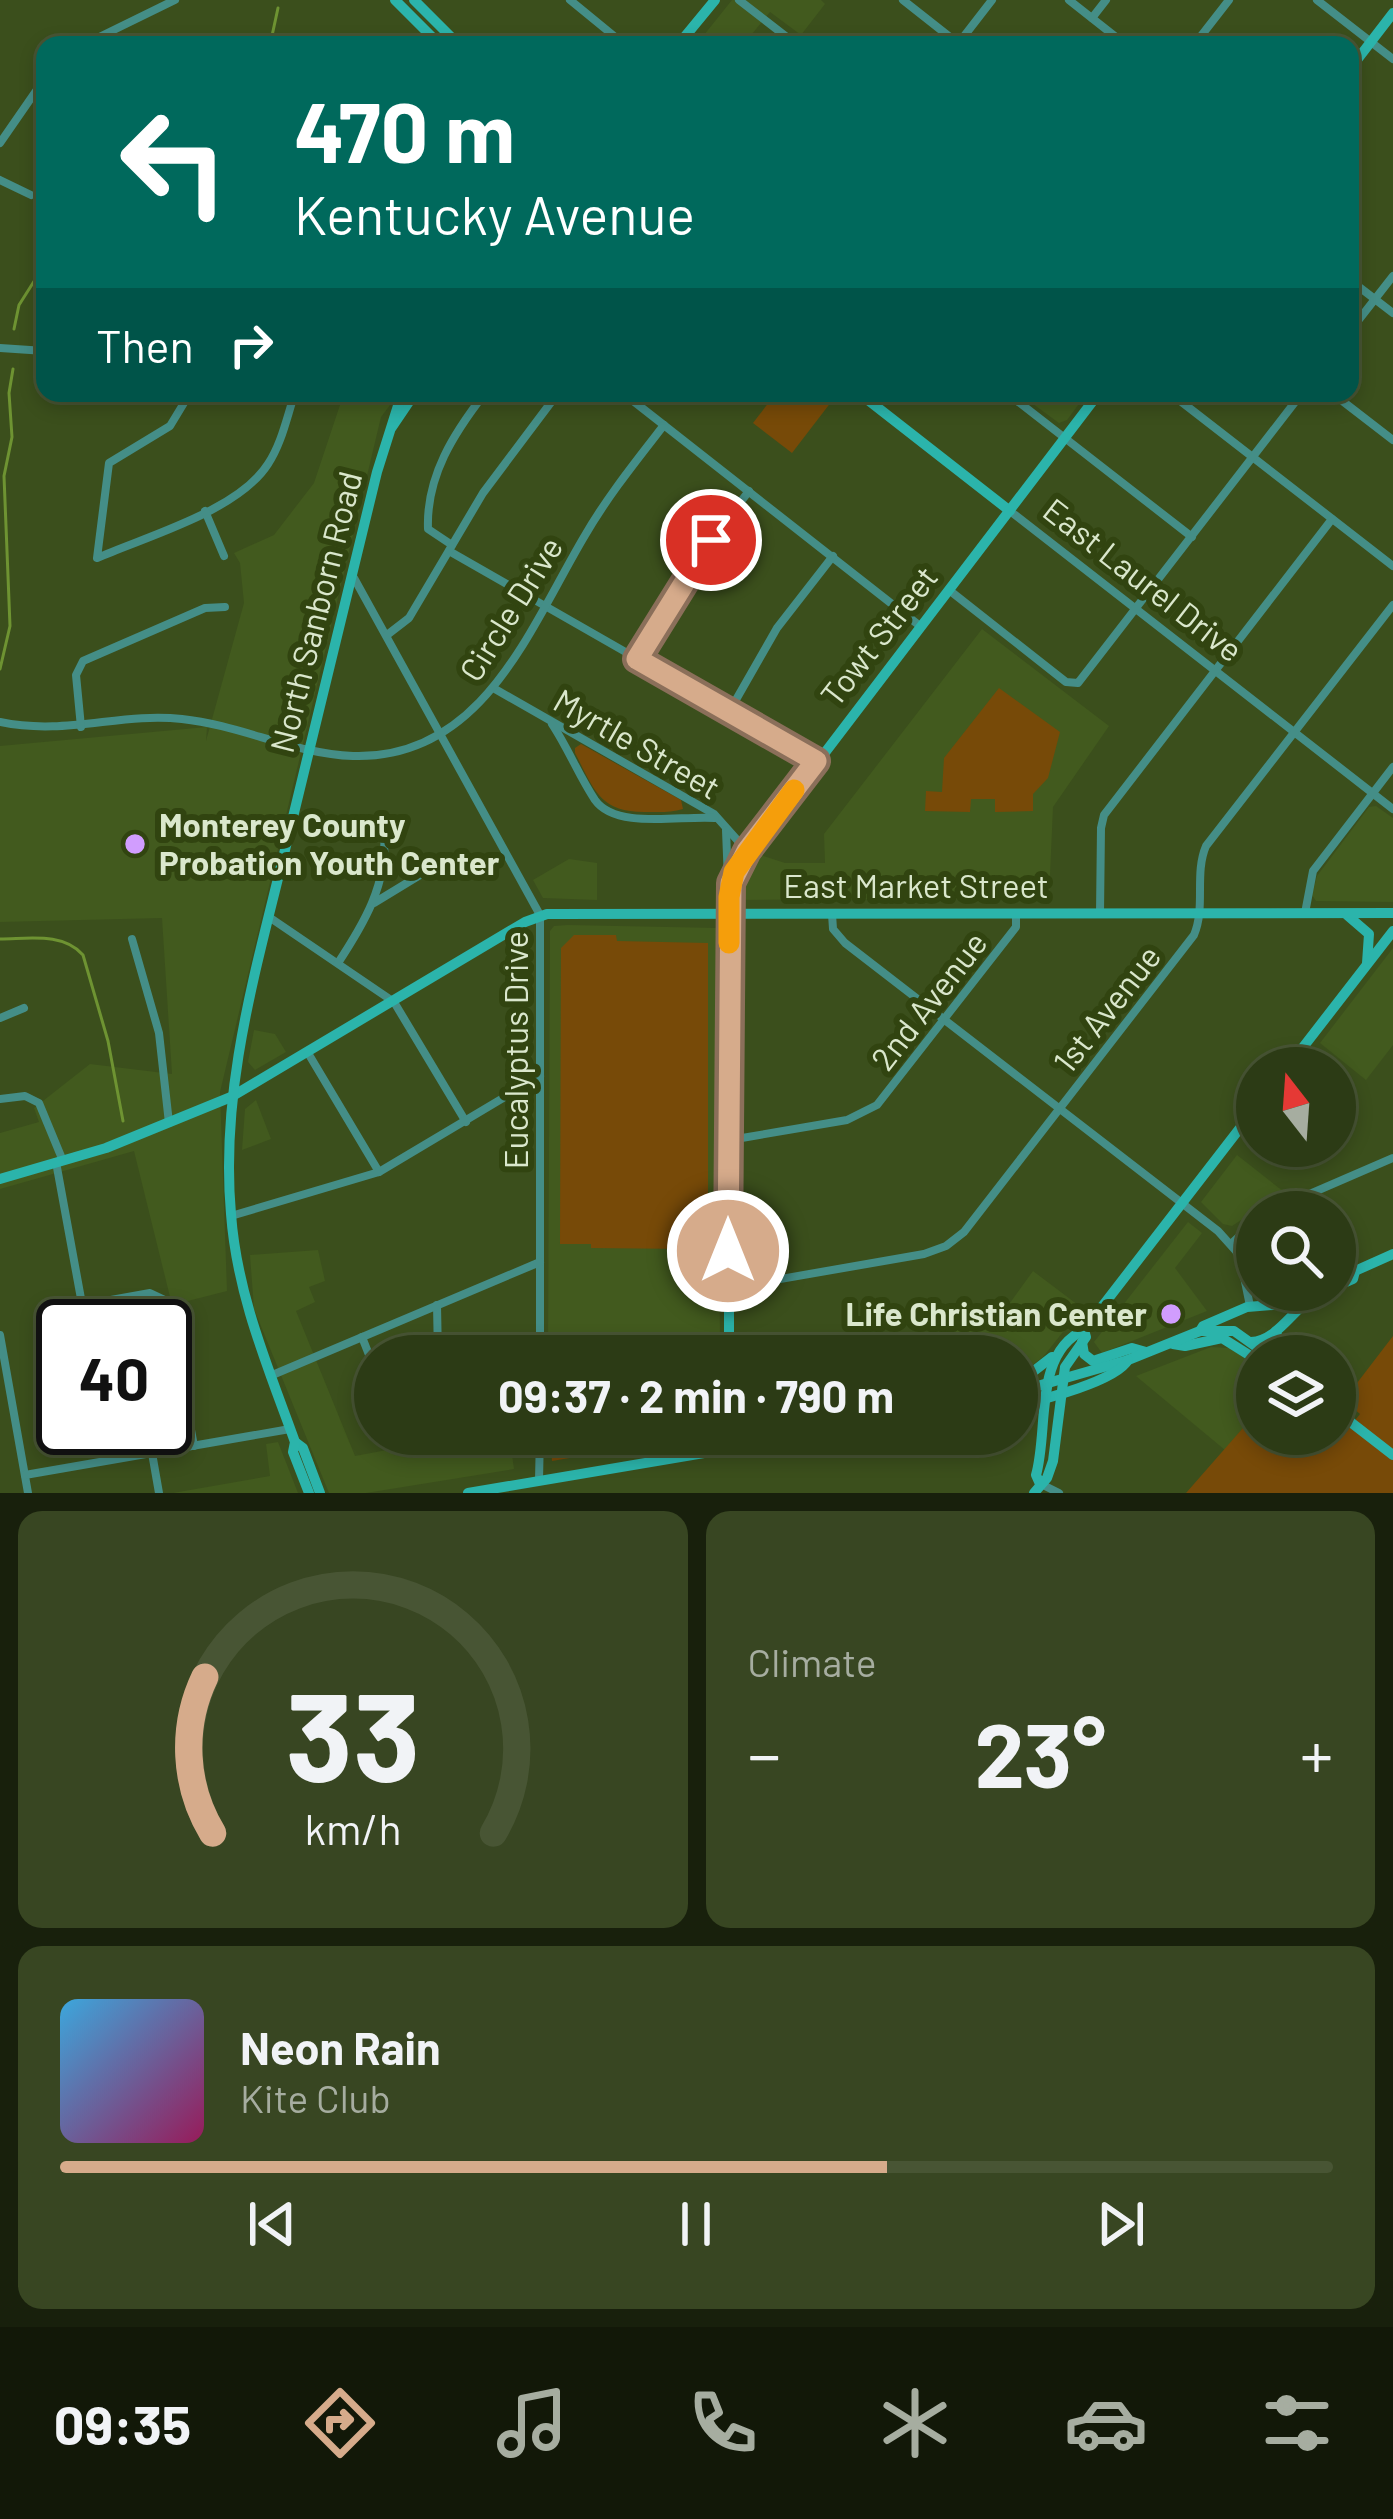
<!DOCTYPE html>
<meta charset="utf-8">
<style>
body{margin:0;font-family:Barlow,sans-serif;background:#384622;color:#f1f3f6;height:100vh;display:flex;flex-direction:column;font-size:45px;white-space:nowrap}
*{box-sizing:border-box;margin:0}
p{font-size:39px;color:#a6ada0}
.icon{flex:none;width:66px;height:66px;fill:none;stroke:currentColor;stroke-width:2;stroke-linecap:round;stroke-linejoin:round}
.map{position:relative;height:1493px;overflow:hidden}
.panel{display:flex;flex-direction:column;gap:18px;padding:18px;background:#18200c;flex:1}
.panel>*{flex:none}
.guide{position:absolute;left:36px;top:36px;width:1323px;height:366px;border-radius:24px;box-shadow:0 6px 18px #0003,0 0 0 3px #485534;background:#00695c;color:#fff;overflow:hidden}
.needle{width:78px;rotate:343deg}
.fabs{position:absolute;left:1236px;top:1047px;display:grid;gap:24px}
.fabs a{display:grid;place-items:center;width:120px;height:120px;border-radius:50%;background:#2c3b15;box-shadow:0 6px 18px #0003,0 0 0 3px #485534;font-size:60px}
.speed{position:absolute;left:36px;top:1299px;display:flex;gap:24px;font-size:60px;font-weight:700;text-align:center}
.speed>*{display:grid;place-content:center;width:156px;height:156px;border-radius:50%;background:#2c3b15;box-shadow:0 6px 18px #0003,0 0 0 3px #485534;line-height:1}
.speed .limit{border:6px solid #111;border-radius:18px;background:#fff;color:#111}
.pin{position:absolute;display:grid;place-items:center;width:102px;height:102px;color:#fff;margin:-51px;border:6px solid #fff;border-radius:50%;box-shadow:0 3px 12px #0007}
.me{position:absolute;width:132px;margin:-66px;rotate:0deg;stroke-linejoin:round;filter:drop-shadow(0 0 9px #0008)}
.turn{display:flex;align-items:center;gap:42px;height:252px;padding:0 60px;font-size:54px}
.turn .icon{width:156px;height:156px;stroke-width:2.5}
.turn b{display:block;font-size:84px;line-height:102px}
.then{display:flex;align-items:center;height:114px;padding:0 60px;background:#0003;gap:24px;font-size:45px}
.big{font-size:90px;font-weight:700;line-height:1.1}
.panel .tile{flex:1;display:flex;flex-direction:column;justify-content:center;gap:18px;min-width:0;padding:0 42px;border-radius:24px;background:#384622}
.panel .dial{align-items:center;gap:0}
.dial svg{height:312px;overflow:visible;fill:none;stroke:#485534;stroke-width:7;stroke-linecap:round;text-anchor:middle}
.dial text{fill:#f1f3f6;stroke:none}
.song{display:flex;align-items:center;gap:36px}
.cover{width:144px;height:144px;border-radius:18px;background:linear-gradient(135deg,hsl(200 70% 55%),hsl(330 70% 35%))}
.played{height:12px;border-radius:6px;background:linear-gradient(90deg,#d6ab8b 65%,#485534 65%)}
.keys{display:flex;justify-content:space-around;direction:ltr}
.heat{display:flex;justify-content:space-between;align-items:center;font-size:66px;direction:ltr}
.panel .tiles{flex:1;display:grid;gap:18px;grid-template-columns:1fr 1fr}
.tile:last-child{grid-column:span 2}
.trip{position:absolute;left:354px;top:1335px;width:684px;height:120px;border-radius:60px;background:#2c3b15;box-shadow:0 6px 18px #0003,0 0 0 3px #485534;font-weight:700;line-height:120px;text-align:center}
.menu{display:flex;height:192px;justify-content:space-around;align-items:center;background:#121808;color:#a6ada0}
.menu .icon{width:84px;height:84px}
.menu .selected{color:#d6ab8b}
.menu b{font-size:54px;color:#f1f3f6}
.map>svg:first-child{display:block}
.built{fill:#425a1e}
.green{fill:#774a08}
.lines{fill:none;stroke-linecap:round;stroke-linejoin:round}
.stream{stroke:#6e9332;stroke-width:3}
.street{stroke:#448e87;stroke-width:8}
.secondary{stroke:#2bb4ab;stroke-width:10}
.route-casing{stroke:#8b6f5a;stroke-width:30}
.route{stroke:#d6ab8b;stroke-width:21}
.slow{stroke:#f59e0b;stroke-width:21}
.poi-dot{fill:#d19dfe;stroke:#314410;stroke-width:4.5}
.labels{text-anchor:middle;stroke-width:12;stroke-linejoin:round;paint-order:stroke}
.street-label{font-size:33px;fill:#dae7cc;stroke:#314410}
.poi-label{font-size:33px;font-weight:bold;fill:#dae7cc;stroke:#314410;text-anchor:start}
</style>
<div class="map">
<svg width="1393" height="1493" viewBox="0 0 1393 1493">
<rect width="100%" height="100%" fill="#3b4f1c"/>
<g class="built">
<polygon points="732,0 821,0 825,4 801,35 770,12 743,45 696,45"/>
<polygon points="344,393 399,393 381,417 220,1092 227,1291 172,1305 134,1151 0,1189 0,1133 39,1122 34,1108 90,1064 172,1074 162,918 0,922 0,746 207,727 206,741 244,603 240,563 234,553 274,535 314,483"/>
<polygon points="1018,393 1087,393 1067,420 1059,423"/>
<polygon points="982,629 1109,726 1053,807 1049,898 737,900 740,876 754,853 785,863 825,863 824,834"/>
<polygon points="1376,806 1393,818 1393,902 1316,901 1312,895 1317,876 1369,807"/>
<polygon points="569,859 597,863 597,900 543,898 533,880"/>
<polygon points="568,925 718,928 720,1356 548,1356 550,931 554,926"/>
<polygon points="1393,948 1393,1045 1366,1080 1320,1043"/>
<polygon points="254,1030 275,1034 286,1052 255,1070 248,1062"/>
<polygon points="256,1100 271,1139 242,1150 245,1109"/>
<polygon points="1237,1155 1284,1192 1232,1226 1223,1224 1201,1202"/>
<polygon points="1188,1222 1202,1233 1175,1268 1207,1311 1102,1353 1094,1342"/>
<polygon points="318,1250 325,1281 309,1287 315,1302 296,1311 355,1456 387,1450 389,1441 428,1434 509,1434 514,1469 366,1493 329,1493 254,1309 250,1255"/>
<polygon points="1033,1271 1082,1308 1043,1357 1017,1377 1017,1356 957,1356 952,1323 1002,1314"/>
<polygon points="1211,1347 1230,1348 1257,1367 1257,1412 1225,1450 1136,1376"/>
<polygon points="278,1442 298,1493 173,1493 270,1476 266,1444"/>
</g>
<g class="green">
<polygon points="776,393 838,393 792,453 753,423"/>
<polygon points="999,688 1060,732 1048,778 1033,794 1033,811 995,812 995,799 971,799 970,812 925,811 926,791 942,792 944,758"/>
<path d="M581 744 681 800 683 809C671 813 658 812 644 812 599 812 594 789 575 753V748Z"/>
<polygon points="574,935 616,935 617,941 708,943 708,1209 692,1249 591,1248 591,1244 560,1244 561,948"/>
<polygon points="1393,1336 1393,1493 1186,1493 1257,1412 1257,1434 1335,1434 1335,1428 1344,1434 1360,1414 1344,1400"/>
<polygon points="550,1434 711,1434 552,1461"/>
</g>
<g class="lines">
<g class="stream">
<polyline points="270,45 278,8"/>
<polyline points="14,329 19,305 45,264"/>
<polyline points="0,669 10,626 4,476 12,437 9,393 13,369"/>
<path d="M0 939C28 939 63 932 83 955L108 1041 123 1121"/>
</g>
<g class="street">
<polyline points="570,0 625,45"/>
<polyline points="739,0 797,45"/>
<polyline points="903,0 960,45"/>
<polyline points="1069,0 1126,45"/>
<polyline points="1317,0 1393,59"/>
<polyline points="1092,18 1106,0"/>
<polyline points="1200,37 1210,45"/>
<polyline points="958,44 992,0"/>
<polyline points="83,45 175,0"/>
<polyline points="1194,45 1229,0"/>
<polyline points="0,143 45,78"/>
<polyline points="0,180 31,195"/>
<polyline points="1350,280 1393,313"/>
<polyline points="1350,331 1393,276"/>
<polyline points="0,348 45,351"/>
<path d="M190 393 170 426 109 463 97 558C147 536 238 511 268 464 282 443 287 416 295 393"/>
<polyline points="623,393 920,626"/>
<polyline points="1007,393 1192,537"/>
<polyline points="1170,393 1393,566"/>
<polyline points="1332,393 1393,440"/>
<polyline points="205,511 224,556"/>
<polyline points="1010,511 1393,809"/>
<path d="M452 545 428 529C426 476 454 433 485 393"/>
<polyline points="449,551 816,761"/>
<polyline points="354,578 540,915 540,1356"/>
<polyline points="949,590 1066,682 1078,683 1302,393"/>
<polyline points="387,635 409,618 483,493 558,393"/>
<polyline points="636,659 695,561 749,491"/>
<polyline points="495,689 714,814 747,851"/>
<polyline points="729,712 777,628 833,556"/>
<path d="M0 722C66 736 121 712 182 719 240 725 295 754 353 756 482 760 529 630 584 537 607 497 636 461 664 425"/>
<path d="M552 724C568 748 579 776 595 800 616 830 682 815 715 818"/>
<polyline points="81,727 76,675 83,661 205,608 225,607"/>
<polyline points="726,830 728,881"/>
<polyline points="374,903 420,875 429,864"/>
<polyline points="1100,913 1101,828 1104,815 1332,519"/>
<polyline points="1305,913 1313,871 1393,767"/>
<polyline points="832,914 833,929 845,943 1218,1231 1236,1251 1265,1305"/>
<polyline points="269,917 394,1002 466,1122"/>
<polyline points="132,939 159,1033 169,1123"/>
<path d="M338 963C363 925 388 884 384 835"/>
<polyline points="0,1018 24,1008"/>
<polyline points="308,1053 379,1172"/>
<polyline points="0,1099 25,1096 39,1103 63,1161"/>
<polyline points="730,1140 847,1120 877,1105 1016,927 1016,913"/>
<polyline points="56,1162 86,1326"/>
<polyline points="1268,1212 1393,1158"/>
<polyline points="231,1216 379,1172 540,1076"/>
<polyline points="1231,1244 1257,1220"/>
<polyline points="1242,1267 1250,1306"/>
<path d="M729 1288 924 1254 946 1246 964 1232 1194 935C1206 907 1194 874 1206 846L1393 605"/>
<polyline points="83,1305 150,1293 167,1301 194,1446"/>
<polyline points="437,1305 438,1356"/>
<polyline points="0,1335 28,1493"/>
<polyline points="362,1337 375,1370"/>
<polyline points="270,1376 540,1262"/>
<polyline points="104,1428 109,1460"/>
<polyline points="152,1453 159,1493"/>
<polyline points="25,1475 290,1429"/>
<polyline points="539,1480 540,1434"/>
<polyline points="1041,1484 1059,1493"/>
</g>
<g class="secondary">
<polyline points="395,0 440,45"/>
<polyline points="414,0 459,45"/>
<polyline points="678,45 715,0"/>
<polyline points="1350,69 1393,13"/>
<polyline points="859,393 1010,511"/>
<polyline points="392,427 415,393"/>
<polyline points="1347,915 1369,934 1367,963"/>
<polyline points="1287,1068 1393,931"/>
<polyline points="0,1179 106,1148 231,1097 525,922 547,914 1393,913"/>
<polyline points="1335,1273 1355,1271 1393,1254"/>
<polyline points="1335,1287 1353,1279 1355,1271"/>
<polyline points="1200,1331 1203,1326 1247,1307 1285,1304 1305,1290"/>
<polyline points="1276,1331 1282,1356"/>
<polyline points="1082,1342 1084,1354 1093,1361 1132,1348 1146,1352"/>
<path d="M1251 1342C1282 1340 1296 1300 1327 1290"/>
<polyline points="1173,1344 1185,1346 1222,1338 1257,1360"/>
<polyline points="729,1356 729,912 734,872 1099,393"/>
<polyline points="1017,1384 1052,1357"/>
<polyline points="1017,1392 1128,1360 1200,1331 1234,1331 1269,1356"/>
<path d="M1017 1405C1043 1400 1116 1381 1128 1360"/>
<polyline points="1335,1410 1393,1455"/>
<polyline points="295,1442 303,1448 320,1493"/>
<path d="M1040 1484 1036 1475C1049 1430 1033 1353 1084 1330L1257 1106"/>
<path d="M309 1493 293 1452 295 1442C268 1367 237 1295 231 1214 220 1090 255 974 284 854 315 727 347 600 377 472L402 393"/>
<polyline points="468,1493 816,1434"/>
<polyline points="1034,1493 1047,1478 1053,1461 1065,1367 1086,1337 1084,1330"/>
</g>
</g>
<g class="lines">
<defs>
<polyline id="route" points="711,540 637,659 816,761 747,851 731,883 728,1251"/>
</defs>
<use href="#route" class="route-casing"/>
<use href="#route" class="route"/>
<polyline class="slow" points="729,943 729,897 734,872 794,790"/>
</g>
<g class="poi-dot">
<circle cx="135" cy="844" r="12"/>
<circle cx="1171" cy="1314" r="12"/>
</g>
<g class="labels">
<g class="street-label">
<text transform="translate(1143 580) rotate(38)" y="12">East Laurel Drive</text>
<text transform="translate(511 609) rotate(-58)" y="12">Circle Drive</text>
<text transform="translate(316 612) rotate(-76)" y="12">North Sanborn Road</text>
<text transform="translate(879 636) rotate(-52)" y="12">Towt Street</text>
<text transform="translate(637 744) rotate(30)" y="12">Myrtle Street</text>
<text x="916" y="898">East Market Street</text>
<text transform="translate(929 1001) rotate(-52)" y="12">2nd Avenue</text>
<text transform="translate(1107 1009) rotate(-52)" y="12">1st Avenue</text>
<text transform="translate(516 1050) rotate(-90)" y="12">Eucalyptus Drive</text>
</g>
<g class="poi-label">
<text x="159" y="837">Monterey County<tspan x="159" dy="38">Probation Youth Center</tspan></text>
<text x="1147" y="1326" text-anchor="end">Life Christian Center</text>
</g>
</g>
</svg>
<div class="fabs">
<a><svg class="needle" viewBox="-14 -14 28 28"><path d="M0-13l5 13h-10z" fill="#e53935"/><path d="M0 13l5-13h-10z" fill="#a6ada0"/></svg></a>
<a><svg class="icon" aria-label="search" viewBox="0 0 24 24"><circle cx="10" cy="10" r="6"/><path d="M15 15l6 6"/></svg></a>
<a><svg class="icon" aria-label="layers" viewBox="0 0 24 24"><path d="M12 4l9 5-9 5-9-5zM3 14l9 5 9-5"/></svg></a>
</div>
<div class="speed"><div class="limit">40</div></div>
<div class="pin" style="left:711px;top:540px;background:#d93025"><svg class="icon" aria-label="arrive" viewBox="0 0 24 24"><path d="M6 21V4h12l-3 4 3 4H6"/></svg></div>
<svg class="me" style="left:728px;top:1251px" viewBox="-20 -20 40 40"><circle r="17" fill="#d6ab8b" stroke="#fff" stroke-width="3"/><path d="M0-11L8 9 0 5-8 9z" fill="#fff"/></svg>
<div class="trip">09:37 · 2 min · 790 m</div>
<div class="guide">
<div class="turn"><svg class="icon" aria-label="left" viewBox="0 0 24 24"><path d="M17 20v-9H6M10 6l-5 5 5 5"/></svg><div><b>470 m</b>Kentucky Avenue</div></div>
<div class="then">Then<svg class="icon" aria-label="right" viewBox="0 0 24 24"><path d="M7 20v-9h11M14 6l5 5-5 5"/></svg></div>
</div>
</div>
<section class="panel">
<div class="tiles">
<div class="tile dial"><svg viewBox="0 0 100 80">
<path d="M14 69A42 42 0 1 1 86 69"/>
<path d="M14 69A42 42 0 0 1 12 29" stroke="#d6ab8b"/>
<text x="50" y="56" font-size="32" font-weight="700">33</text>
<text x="50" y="72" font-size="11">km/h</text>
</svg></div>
<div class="tile"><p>Climate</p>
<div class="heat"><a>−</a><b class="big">23°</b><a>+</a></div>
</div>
<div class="tile">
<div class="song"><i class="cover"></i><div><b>Neon Rain</b><p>Kite Club</p></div></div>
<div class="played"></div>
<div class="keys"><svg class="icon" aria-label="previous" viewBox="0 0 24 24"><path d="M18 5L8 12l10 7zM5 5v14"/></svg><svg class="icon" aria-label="pause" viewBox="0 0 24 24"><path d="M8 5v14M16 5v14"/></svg><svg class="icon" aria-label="next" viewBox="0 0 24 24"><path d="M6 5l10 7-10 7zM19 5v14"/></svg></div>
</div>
</div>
</section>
<nav class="menu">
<b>09:35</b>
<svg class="icon selected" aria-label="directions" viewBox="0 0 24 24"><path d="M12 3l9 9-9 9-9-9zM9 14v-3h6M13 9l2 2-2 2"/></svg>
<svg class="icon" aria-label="music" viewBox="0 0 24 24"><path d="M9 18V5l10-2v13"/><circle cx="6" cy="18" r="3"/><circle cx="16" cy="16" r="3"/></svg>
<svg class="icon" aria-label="phone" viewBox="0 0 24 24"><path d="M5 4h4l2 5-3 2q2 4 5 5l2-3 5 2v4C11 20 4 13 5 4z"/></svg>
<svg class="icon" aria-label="climate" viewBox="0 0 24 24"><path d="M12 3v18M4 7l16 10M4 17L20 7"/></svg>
<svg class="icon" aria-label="car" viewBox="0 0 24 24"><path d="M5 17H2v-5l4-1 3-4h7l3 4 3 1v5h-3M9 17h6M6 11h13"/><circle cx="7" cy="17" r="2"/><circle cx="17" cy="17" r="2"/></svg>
<svg class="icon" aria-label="filters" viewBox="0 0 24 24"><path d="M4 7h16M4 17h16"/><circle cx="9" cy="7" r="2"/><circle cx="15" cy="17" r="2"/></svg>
</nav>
